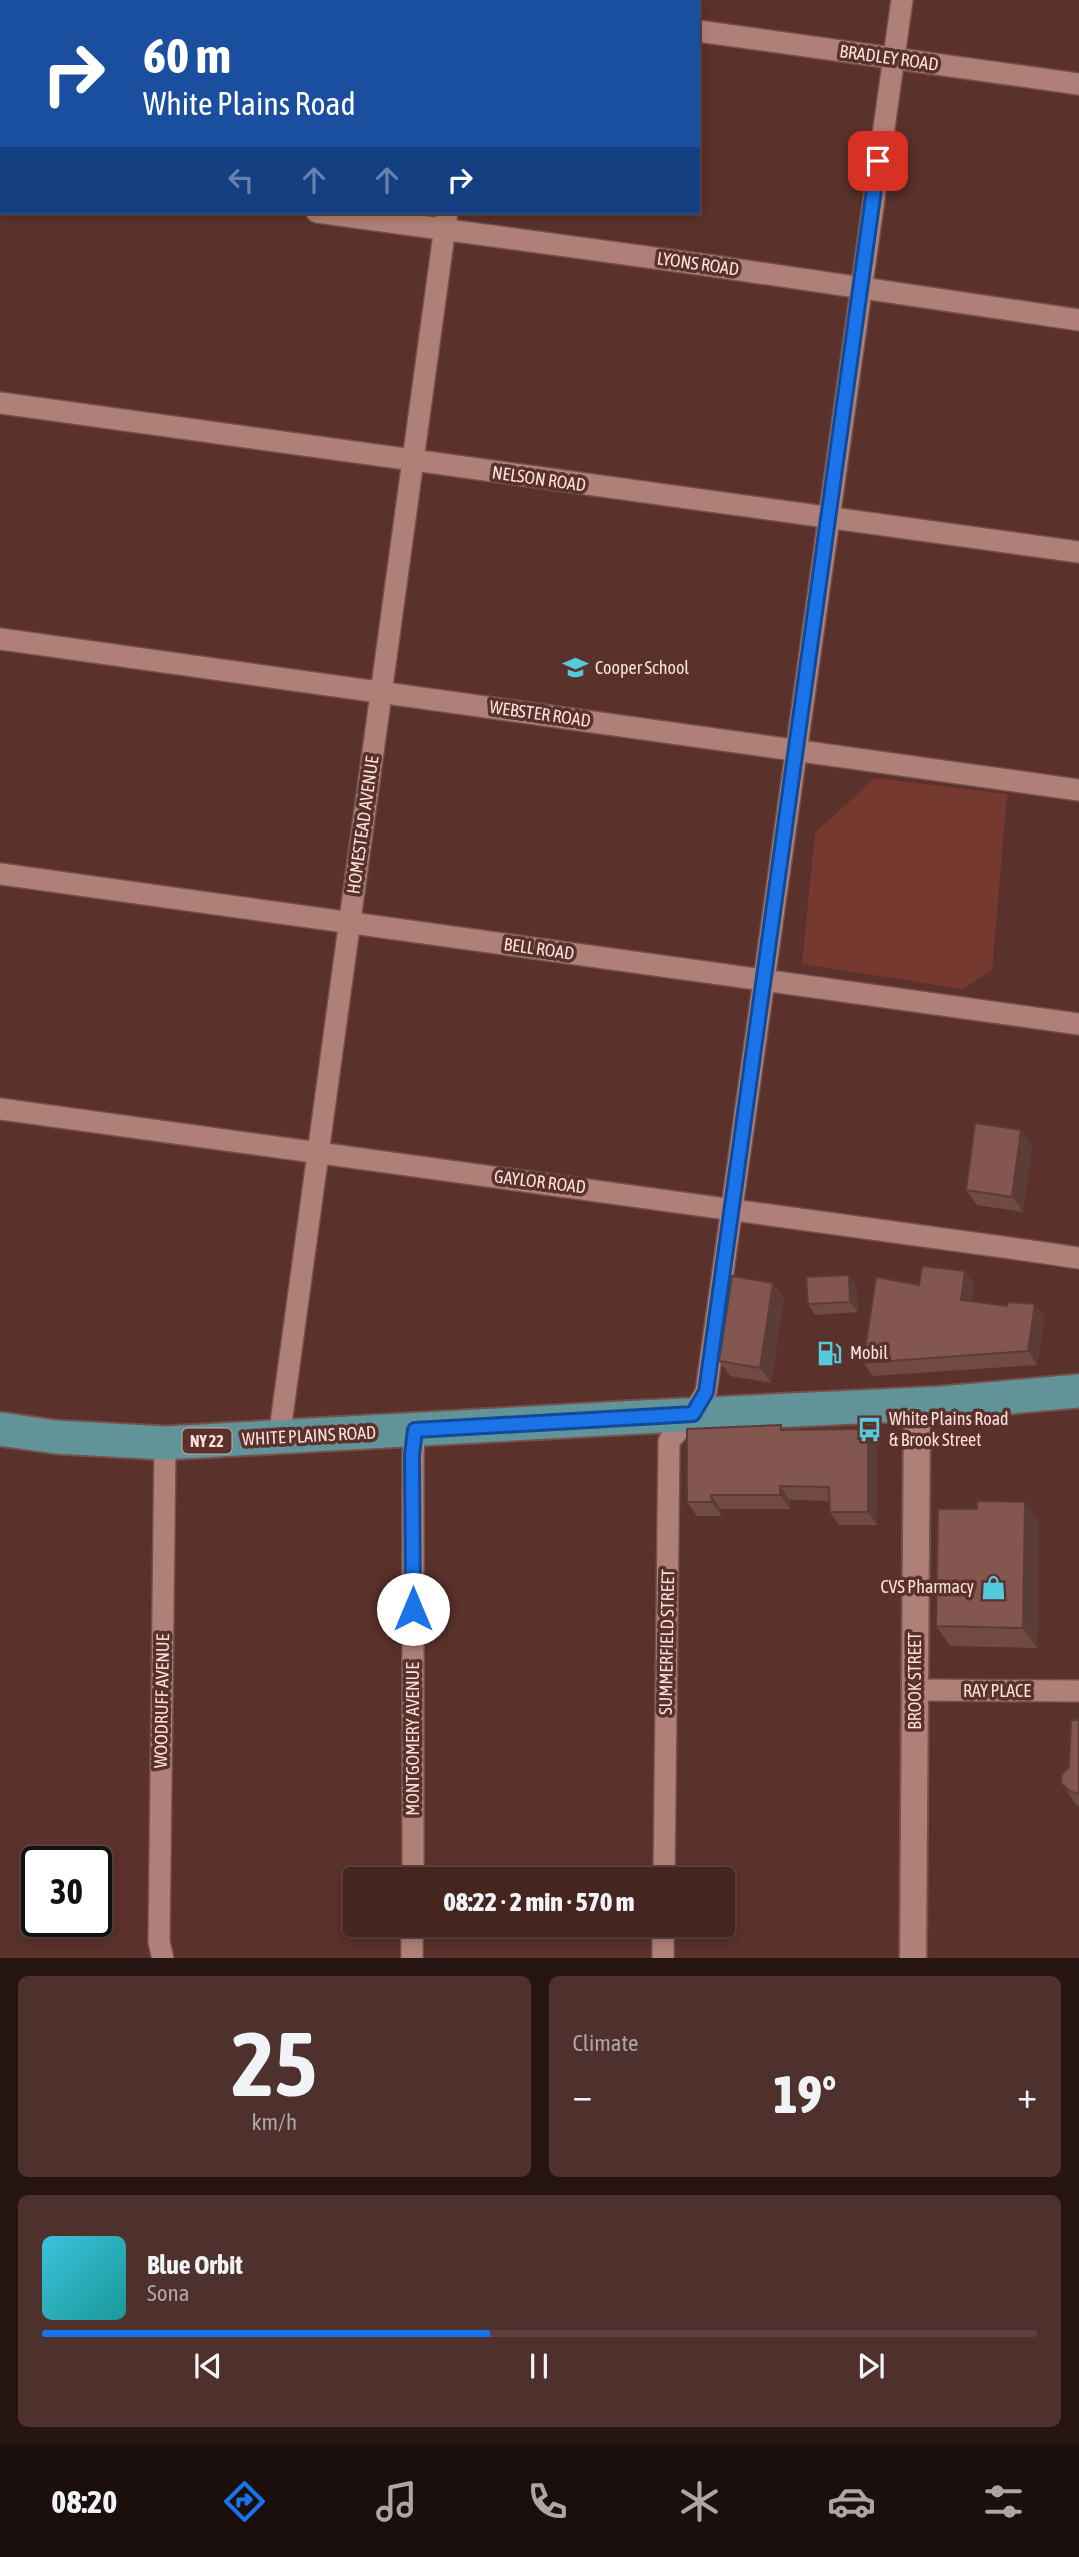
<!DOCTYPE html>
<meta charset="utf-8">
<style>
body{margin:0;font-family:"Asap Condensed",sans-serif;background:#4e312d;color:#f1f3f6;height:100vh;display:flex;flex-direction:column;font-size:26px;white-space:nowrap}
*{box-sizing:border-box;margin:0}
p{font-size:23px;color:#afa5a5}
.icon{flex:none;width:38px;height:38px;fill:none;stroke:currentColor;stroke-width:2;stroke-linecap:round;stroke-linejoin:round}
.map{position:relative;height:1958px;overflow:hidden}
.side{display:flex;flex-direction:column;gap:18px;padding:18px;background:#251412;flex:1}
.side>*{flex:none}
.banner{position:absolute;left:0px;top:0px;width:700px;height:214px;box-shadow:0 4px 10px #0003,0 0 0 2px #5c423e;background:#1a4fa0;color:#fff;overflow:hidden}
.speed{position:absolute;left:21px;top:1846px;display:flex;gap:14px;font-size:35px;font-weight:700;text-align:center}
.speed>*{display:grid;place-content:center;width:91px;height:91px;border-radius:50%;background:#442520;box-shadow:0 4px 10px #0003,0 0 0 2px #5c423e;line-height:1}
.speed .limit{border:4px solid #111;border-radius:10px;background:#fff;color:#111}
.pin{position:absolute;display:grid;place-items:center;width:60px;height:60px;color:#fff;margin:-30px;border-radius:14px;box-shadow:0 4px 10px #0006}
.me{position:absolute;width:77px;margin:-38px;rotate:0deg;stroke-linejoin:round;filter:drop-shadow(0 0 5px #0008)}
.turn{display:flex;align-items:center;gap:24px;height:147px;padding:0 28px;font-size:32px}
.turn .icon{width:91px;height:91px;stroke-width:2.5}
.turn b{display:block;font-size:49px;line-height:60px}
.lanes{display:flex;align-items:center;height:66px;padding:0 28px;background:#0003;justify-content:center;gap:35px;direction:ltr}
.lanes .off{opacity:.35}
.big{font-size:52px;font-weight:800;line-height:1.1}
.side .widget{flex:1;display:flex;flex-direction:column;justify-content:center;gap:10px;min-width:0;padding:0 24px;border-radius:10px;background:#4e312d}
.side .dial{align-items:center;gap:0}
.dial b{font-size:91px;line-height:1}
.song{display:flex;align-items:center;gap:21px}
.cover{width:84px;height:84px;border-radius:10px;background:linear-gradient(135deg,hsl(190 70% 55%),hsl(180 70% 35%))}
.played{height:7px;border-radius:4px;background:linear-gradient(90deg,#1a73e8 45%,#5c423e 45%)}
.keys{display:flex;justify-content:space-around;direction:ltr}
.heat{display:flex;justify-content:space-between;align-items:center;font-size:38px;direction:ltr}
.side .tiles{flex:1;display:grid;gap:18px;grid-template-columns:1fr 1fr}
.widget:last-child{grid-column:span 2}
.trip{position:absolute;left:343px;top:1867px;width:392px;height:70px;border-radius:7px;background:#442520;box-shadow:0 4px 10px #0003,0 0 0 2px #5c423e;font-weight:800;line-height:70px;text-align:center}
.dock{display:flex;height:112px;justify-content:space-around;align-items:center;background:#1b0f0d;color:#afa5a5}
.dock .icon{width:49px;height:49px}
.dock .on{color:#1a73e8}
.dock b{font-size:32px;color:#f1f3f6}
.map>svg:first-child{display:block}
.green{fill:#763930}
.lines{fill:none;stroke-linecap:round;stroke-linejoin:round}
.minor-casing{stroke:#73504a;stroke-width:24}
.tertiary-casing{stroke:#73504a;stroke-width:30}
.primary-casing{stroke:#73504a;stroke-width:37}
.minor{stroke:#af8077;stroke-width:21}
.tertiary{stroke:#af8077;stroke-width:26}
.primary{stroke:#629399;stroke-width:33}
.wall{fill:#714a44}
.shaded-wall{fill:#5c3c37}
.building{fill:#83564f;stroke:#5c3c37;stroke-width:2}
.route-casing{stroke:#114b97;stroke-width:18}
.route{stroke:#1a73e8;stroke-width:12}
.labels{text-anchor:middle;stroke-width:7;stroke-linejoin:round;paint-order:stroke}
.shield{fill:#5a312b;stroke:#cbaca6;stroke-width:2}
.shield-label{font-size:16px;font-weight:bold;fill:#fbe0db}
.street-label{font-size:18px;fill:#fbe0db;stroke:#5a312b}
.poi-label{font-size:18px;fill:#fbe0db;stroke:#5a312b;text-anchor:start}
</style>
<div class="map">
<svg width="1079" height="1959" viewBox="0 0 1079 1959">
<rect width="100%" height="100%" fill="#5a312b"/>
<polygon class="green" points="875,778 1007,794 992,970 963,989 802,964 815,833"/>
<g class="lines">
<defs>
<g id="minor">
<polyline points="475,0 488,2"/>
<polyline points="698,31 1079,84"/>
<polyline points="0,168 2,169"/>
<polyline points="317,212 713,266 1079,320"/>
<polyline points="0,403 1079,552"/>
<polyline points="0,639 1079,790"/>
<polyline points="0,874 1079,1024"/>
<path d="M0 1109C360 1159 720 1205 1079 1258"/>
<polyline points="279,1438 447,212"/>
<polyline points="916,1690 1079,1691"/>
<polyline points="413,1880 413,1455 415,1430"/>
<polyline points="664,1880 669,1441 693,1414 706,1392 902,0"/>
<polyline points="163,1959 159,1942 165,1443"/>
<polyline points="412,1959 412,1925"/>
<polyline points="663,1959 663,1925"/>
</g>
<polyline id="tertiary" points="913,1959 917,1404"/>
<polyline id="primary" points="0,1429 56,1437 165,1443 641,1417 942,1403 1079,1391"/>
</defs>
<use href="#minor" class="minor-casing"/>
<use href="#tertiary" class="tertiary-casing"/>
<use href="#primary" class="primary-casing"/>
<use href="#minor" class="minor"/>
<use href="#tertiary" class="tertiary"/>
<use href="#primary" class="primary"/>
</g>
<g class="wall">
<polygon points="1021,1130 1032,1145 1023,1212 977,1205 966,1190"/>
<polygon points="965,1271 974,1284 972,1302 1007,1306 1035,1304 1045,1317 1037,1365 873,1376 863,1363 919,1285"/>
<polygon points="849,1275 856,1285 858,1312 815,1315 808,1304"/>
<polygon points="773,1283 784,1298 771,1383 730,1376 719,1361"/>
<polygon points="868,1429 877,1442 877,1525 839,1525 830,1512 829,1501 790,1500 790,1509 721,1509 721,1516 697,1516 687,1502 784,1430"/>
<polygon points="1039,1522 1037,1648 950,1646 936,1626"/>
<polygon points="1079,1720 1079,1807 1075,1803 1061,1783 1069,1767"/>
</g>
<g class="shaded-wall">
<polygon points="1021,1130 1032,1145 1023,1212 1012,1197"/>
<polygon points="965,1271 974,1284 970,1313 961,1300"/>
<polygon points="849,1275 856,1285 858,1312 850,1302"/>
<polygon points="773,1283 784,1298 771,1383 760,1368"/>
<polygon points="1035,1304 1045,1317 1037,1365 1028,1351"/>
<polygon points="868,1429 877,1442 877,1525 868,1512"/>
<polygon points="780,1486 790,1500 790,1509 780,1495"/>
<polygon points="711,1495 721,1509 721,1516 712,1502"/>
<polygon points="1025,1502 1039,1522 1037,1648 1023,1628"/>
</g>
<g class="building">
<polygon points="975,1123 1021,1130 1012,1197 966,1190"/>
<polygon points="922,1266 965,1271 961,1300 1007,1306 1008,1302 1035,1304 1028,1351 863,1363 876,1277 919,1285"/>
<polygon points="849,1275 850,1302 808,1304 806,1277"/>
<polygon points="732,1276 773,1283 760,1368 719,1361"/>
<polygon points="781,1425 781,1430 868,1429 868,1512 830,1512 829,1487 780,1486 780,1495 711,1495 712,1502 687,1502 687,1429"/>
<polygon points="977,1501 1025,1502 1023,1628 936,1626 938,1509 977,1509"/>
<polygon points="1071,1720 1079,1720 1079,1794 1069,1791 1061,1783 1062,1774 1069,1767"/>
</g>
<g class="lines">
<defs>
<polyline id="route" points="413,1609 412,1455 415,1430 693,1414 706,1392 878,161"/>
</defs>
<use href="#route" class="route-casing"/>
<use href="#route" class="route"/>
</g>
<defs>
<symbol id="school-bare" viewBox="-9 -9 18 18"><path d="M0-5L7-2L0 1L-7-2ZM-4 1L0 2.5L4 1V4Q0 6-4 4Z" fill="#54cade" stroke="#5a312b" stroke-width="2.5" paint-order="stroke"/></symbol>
<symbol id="fuel-bare" viewBox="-9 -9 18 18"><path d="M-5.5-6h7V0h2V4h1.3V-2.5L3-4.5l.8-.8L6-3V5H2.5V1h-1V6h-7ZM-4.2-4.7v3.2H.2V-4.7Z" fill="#54cade" stroke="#5a312b" stroke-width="2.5" paint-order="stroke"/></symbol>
<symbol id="bus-bare" viewBox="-9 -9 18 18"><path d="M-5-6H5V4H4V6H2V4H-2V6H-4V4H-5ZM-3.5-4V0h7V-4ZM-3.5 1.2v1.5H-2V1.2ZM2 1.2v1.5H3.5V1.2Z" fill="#54cade" stroke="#5a312b" stroke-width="2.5" paint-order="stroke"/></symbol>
<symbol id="shop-bare" viewBox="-9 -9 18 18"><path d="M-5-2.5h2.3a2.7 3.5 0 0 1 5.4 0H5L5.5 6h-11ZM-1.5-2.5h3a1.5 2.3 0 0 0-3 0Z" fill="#54cade" stroke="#5a312b" stroke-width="2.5" paint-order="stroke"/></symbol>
</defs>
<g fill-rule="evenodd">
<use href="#school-bare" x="558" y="650" width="35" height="35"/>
<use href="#fuel-bare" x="812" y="1336" width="35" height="35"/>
<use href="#bus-bare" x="852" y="1412" width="35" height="35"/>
<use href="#shop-bare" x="976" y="1570" width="35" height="35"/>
</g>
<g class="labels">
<rect class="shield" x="182.5" y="1428.5" width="49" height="25" rx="5"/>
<g class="shield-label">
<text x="207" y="1447">NY 22</text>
</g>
<g class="street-label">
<text transform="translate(889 58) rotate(8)" y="6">BRADLEY ROAD</text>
<text transform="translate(698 264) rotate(8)" y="6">LYONS ROAD</text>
<text transform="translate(539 479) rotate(8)" y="6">NELSON ROAD</text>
<text transform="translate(540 714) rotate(8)" y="6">WEBSTER ROAD</text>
<text transform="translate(363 825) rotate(-82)" y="6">HOMESTEAD AVENUE</text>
<text transform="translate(539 949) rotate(8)" y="6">BELL ROAD</text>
<text transform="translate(540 1182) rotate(7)" y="6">GAYLOR ROAD</text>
<text transform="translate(309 1436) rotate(-3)" y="6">WHITE PLAINS ROAD</text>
<text transform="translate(667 1642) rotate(-89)" y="6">SUMMERFIELD STREET</text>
<text transform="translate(915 1681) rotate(-90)" y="6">BROOK STREET</text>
<text x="997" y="1697">RAY PLACE</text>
<text transform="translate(162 1701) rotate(-89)" y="6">WOODRUFF AVENUE</text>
<text transform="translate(413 1739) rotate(-90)" y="6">MONTGOMERY AVENUE</text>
</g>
<g class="poi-label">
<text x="595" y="674">Cooper School</text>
<text x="850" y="1359">Mobil</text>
<text x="889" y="1425">White Plains Road<tspan x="889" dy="21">&amp; Brook Street</tspan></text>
<text x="974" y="1593" text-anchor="end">CVS Pharmacy</text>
</g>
</g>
</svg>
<div class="speed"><div class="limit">30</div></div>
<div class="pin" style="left:878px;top:161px;background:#d93025"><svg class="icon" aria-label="arrive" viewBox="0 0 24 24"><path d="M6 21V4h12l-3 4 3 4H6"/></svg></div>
<svg class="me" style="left:413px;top:1609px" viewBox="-20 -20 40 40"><circle r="19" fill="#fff"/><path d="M0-13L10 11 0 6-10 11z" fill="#1a73e8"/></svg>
<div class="trip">08:22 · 2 min · 570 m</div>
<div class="banner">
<div class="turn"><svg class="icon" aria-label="right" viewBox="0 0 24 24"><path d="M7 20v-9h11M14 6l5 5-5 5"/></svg><div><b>60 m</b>White Plains Road</div></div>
<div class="lanes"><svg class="icon off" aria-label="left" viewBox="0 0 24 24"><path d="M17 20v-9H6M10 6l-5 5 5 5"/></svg><svg class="icon off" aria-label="ahead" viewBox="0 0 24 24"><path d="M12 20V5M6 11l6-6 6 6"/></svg><svg class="icon off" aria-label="ahead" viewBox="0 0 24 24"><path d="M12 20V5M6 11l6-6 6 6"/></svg><svg class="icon" aria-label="right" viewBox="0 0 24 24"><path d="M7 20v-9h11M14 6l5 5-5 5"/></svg></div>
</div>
</div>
<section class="side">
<div class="tiles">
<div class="widget dial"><b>25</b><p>km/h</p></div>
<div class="widget"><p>Climate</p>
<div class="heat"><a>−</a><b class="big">19°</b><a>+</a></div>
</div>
<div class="widget">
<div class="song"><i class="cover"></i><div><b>Blue Orbit</b><p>Sona</p></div></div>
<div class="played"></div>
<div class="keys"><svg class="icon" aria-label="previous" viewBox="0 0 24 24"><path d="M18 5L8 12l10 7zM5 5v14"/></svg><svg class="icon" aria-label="pause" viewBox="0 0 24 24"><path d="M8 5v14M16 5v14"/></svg><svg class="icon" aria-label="next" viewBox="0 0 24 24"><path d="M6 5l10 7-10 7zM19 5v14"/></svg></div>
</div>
</div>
</section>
<nav class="dock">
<b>08:20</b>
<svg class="icon on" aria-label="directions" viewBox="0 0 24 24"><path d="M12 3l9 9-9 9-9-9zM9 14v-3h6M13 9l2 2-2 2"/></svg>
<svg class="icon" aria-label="music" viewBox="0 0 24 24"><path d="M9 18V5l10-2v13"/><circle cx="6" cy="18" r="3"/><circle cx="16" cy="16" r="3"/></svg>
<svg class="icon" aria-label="phone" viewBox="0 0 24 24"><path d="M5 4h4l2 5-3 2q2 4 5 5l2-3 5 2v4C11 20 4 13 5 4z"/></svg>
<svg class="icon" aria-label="climate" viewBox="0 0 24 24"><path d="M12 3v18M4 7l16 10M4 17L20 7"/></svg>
<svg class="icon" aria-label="car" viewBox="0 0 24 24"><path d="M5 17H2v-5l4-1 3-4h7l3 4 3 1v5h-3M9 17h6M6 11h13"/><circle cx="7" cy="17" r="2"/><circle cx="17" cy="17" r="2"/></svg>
<svg class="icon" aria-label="filters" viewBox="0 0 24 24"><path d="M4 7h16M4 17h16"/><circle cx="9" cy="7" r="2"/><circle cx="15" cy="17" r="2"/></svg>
</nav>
